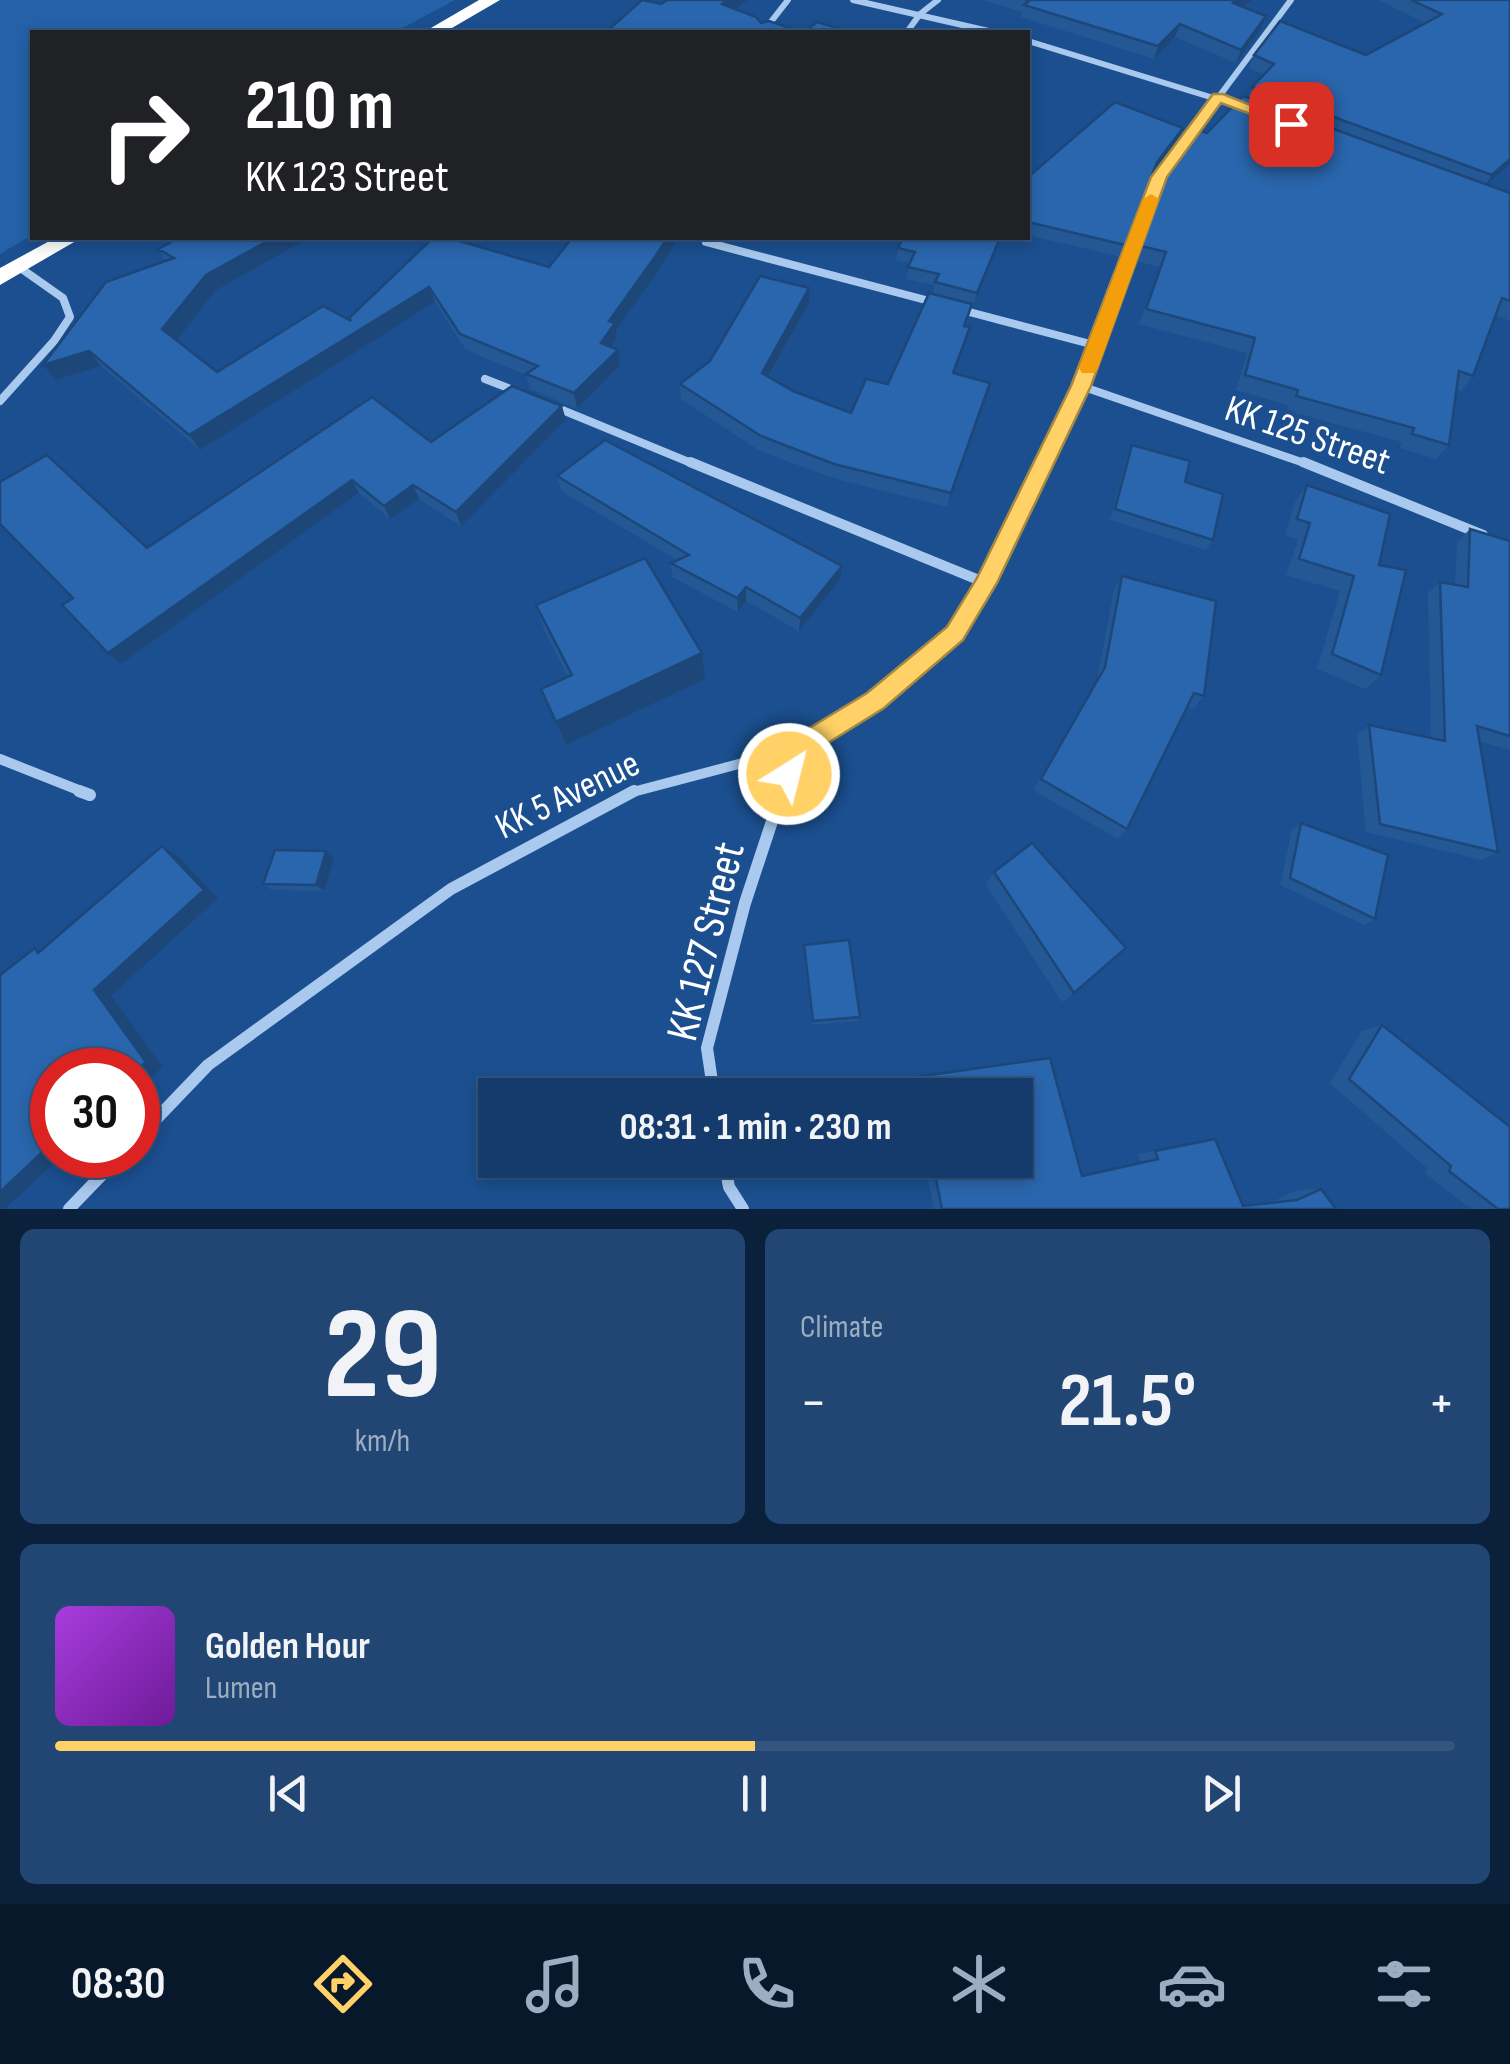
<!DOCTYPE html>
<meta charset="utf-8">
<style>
body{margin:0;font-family:"Sofia Sans Condensed",sans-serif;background:#214673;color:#f1f3f6;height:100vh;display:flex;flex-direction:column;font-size:38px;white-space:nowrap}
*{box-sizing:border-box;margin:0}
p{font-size:32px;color:#9dadc1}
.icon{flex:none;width:55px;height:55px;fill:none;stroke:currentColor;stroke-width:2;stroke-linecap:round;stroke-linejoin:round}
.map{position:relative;height:1209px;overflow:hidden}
.panel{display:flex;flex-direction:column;gap:20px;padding:20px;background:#0b203b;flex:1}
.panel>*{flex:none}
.top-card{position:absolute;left:30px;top:30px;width:1000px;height:210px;border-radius:0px;box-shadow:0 5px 15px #0003,0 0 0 2px #33557e;background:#202124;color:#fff;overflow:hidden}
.speed{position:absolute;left:30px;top:1048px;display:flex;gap:20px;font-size:50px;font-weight:700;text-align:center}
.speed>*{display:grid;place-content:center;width:130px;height:130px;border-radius:50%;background:#143b6b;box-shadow:0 5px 15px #0003,0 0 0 2px #33557e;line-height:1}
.speed .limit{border:15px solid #d22;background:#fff;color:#111}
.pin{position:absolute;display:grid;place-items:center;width:85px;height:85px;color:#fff;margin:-42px;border-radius:20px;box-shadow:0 5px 15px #0006}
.me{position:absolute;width:110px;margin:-55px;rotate:36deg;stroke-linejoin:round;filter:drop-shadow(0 0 8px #0008)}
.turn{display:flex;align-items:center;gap:35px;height:210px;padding:0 50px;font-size:45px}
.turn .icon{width:130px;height:130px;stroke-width:2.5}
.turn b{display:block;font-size:70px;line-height:85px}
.big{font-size:75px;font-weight:700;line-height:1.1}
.panel .card{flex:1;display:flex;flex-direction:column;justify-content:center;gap:15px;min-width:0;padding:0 35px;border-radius:15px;background:#214673}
.panel .dial{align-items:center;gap:0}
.dial b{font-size:130px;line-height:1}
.song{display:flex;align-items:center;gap:30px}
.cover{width:120px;height:120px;border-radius:15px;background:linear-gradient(135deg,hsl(280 70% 55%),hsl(280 70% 35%))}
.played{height:10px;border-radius:5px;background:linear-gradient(90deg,#ffd166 50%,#33557e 50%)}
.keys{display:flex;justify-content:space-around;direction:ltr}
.heat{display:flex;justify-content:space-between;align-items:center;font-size:55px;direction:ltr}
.panel .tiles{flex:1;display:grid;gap:20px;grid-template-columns:1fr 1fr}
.card:last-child{grid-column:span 2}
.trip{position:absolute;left:478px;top:1078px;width:555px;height:100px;border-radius:0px;background:#143b6b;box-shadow:0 5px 15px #0003,0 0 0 2px #33557e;font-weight:700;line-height:100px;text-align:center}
.tabs{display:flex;height:160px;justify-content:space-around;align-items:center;background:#08182b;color:#9dadc1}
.tabs .icon{width:70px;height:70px}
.tabs .active{color:#ffd166}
.tabs b{font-size:45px;color:#f1f3f6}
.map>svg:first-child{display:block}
.green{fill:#2461a8}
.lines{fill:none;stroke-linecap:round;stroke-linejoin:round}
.street-far3{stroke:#a9c9ee;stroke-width:6}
.street-far2{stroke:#a9c9ee;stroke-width:8}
.street-far1{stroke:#a9c9ee;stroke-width:10}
.street{stroke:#a9c9ee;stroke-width:12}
.highway{fill:#fff;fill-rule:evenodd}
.wall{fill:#245895}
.shaded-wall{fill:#1d4779}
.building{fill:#2a66ad;stroke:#1d4779;stroke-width:2.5}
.route{fill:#ffd166;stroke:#a68842;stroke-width:2.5}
.slow{fill:#f59e0b}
.labels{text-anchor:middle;stroke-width:10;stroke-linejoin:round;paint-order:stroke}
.street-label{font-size:38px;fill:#fff;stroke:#1b4f8f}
.near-street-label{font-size:45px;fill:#fff;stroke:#1b4f8f}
</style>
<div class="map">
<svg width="1510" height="1209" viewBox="0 0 1510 1209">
<rect width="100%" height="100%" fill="#1b4f8f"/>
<polygon class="green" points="0,0 455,0 395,32 32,32 32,235 0,254"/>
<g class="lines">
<g class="street-far3">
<polyline points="853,0 993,32"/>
<polyline points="763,32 788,0"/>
<polyline points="907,32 920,14 938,0"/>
<polyline points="1028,41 1246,108"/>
<polyline points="1148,205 1159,177 1291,0"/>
</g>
<g class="street-far2">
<polyline points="706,242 937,303"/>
<polyline points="958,309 1098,346"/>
<polyline points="485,379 521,393"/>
<polyline points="1081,386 1310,465"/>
<polyline points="0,401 54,341 70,317 63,298 19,267"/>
<polyline points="555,407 696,465"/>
<polyline points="1043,465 1081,386 1149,203"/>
</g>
<g class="street-far1">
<polyline points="690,462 986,583"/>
<polyline points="1303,462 1483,535"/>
<polyline points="0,759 86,793"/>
<polyline points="629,793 796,749 876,700 955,633 986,583 1044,462"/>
<polyline points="781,793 796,749"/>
</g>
<g class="street">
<polyline points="79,791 90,795"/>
<polyline points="714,1095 707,1048 745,903 782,791"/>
<polyline points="138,1138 208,1065 451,889 634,791"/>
<polyline points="724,1160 729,1187 743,1209"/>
<polyline points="69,1209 121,1155"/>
</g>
<g class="highway">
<polygon points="479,0 500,0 445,32 424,32"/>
<polygon points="55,238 81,238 0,285 0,268"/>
</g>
</g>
<g class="wall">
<polygon points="982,0 1252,0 1242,6 1266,16 1261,29 1236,63 1175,37 1154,59 1021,17 1022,12"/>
<polygon points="1378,0 1510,0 1510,164 1487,185 1510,193 1510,321 1496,315 1473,376 1461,391 1456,389 1449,445 1436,459 1400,448 1402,442 1287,411 1288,405 1236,390 1247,353 1139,324 1160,267 1135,261 1171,165 1247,98 1252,87 1264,75 1249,68 1254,55 1366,55 1426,23"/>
<polygon points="1178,140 1153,174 1121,257 1028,235 1028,177"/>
<polygon points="179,238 309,238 215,291 176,340 217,372 350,320 433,238 549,267 572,238 678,238 659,270 616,330 617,338 611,347 618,350 620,365 577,409 530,389 526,375 466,350 435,302 200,450 101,366 56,380 43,365 165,261 158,249"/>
<polygon points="1001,238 974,305 972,305 966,326 966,343 955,374 986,398 947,507 833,478 760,451 681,399 680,384 809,288 809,303 769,377 793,391 851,413 888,384 933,294 934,285 906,279 910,263 896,260 898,248"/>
<polygon points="566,420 461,526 419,499 390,519 359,493 121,664 108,653 147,548 431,442"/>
<polygon points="1132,445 1185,482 1213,540 1206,550 1110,520 1127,456"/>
<polygon points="557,476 842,566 840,580 799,631 746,601 738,612 672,577 671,563 677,560 561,491"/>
<polygon points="1307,485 1379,565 1381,675 1365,689 1317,669 1340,591 1286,575 1298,540 1285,535 1295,502"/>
<polygon points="1470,529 1510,541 1510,750 1479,741 1498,852 1482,860 1366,832 1357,735 1369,725 1431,738 1428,593 1440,582 1455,585 1457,542"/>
<polygon points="1122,576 1204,696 1193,709 1187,707 1127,829 1118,839 1033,790 1097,680 1114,590"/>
<polygon points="536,605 702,653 705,679 566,745 541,689 568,677 545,632"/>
<polygon points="1301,823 1375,919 1364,925 1280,885 1292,830"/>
<polygon points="334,858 324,891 272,890 263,884"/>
<polygon points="994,872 1074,993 1062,1002 986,885"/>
<polygon points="804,945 860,1017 858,1021 812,1025 803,951"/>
<polygon points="1382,1025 1510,1209 1471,1209 1425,1173 1427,1168 1330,1083 1362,1031"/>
<polygon points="1050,1058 1081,1175 1141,1162 1138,1154 1215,1139 1242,1205 1274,1201 1297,1190 1321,1189 1336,1209 934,1209 924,1160 1015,1160 1015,1095 911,1095 909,1083 916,1077"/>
</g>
<g class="shaded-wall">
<polygon points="727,0 747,0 722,19 722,4"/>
<polygon points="1237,0 1252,0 1228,15 1233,3"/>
<polygon points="1266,16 1261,29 1236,63 1241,50"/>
<polygon points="1180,24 1175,37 1154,59 1158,46"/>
<polygon points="1183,128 1178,140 1153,174 1157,162"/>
<polygon points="1510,159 1510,164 1483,188 1492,175"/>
<polygon points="273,238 309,238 215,291 173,345 162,329 206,275"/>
<polygon points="667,238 678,238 659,270 616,330 617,338 603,358 601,343 609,321"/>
<polygon points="1000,238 1001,238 974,305 977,293"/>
<polygon points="429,287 435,302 200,450 189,435"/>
<polygon points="809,288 809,303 762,388 762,373"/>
<polygon points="970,327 966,343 949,388 953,373"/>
<polygon points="618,350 620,365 577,409 574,393"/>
<polygon points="89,351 101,366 56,380 43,365"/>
<polygon points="990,383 986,398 947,507 951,493"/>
<polygon points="562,406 566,420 461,526 456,512"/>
<polygon points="352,480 359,493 121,664 108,653"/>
<polygon points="413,485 419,499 390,519 384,506"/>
<polygon points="842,566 840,580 799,631 800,618"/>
<polygon points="746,587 746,601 738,612 737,598"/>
<polygon points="702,653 705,679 566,745 556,722"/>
<polygon points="162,846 176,855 218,898 111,996 163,1067 138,1088 137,1070 94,990"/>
<polygon points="326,851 334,858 324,891 316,885"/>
<polygon points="52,1143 52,1155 62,1155 5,1209 0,1209 0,1192"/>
</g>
<g class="building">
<polygon points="642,0 661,4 667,0 727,0 722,4 756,17 761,23 769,21 802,32 606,32"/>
<polygon points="1025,0 1237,0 1233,3 1266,16 1241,50 1180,24 1158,46 1024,5 1029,1"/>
<polygon points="1411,0 1510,0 1510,159 1492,175 1252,87 1274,64 1254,55 1280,21 1366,55 1442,14"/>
<polygon points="817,22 851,32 804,32"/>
<polygon points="1243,96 1510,193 1510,301 1502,298 1473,376 1459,371 1449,445 1412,434 1414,428 1296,396 1298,390 1245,375 1255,338 1146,309 1166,252 1141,246 1171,165 1198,130 1207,133"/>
<polygon points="1115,102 1183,128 1157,162 1125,245 1028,222 1028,177"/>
<polygon points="179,238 273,238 206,275 162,329 217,372 323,306 351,321 349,318 433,238 449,238 549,267 572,238 667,238 657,254 609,321 615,323 601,343 618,350 574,393 526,374 538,366 460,334 429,287 189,435 89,351 43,365 106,282 174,258 158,249"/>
<polygon points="903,238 1000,238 977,293 935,282 939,274 908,267 915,252 898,248"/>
<polygon points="760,276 809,288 762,373 793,391 851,413 866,379 888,384 929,293 972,304 964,326 970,327 953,373 990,383 951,493 834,464 761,436 680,384 710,361"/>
<polygon points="512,386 562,406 456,512 413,485 384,506 352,480 108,653 62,605 73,598 0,524 0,482 47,455 147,548 372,397 431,442"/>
<polygon points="605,440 842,566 800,618 746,587 737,598 671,563 689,555 557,476"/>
<polygon points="1132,445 1190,461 1185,482 1223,494 1213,540 1115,509"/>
<polygon points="1307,485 1390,514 1379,565 1406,570 1381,675 1332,654 1354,576 1299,559 1310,523 1297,519"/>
<polygon points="1470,529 1510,541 1510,736 1477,726 1498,852 1380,824 1369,725 1445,741 1440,582 1468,587"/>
<polygon points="645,558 702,653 556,722 541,689 572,675 536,605"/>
<polygon points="1122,576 1216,601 1204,696 1194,693 1127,829 1041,779 1105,667"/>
<polygon points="1301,823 1388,855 1375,919 1290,878"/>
<polygon points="1032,843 1126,948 1074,993 994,872"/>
<polygon points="162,846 204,890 94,990 146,1062 137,1070 52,1070 52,1143 0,1192 0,975 35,948 38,953"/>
<polygon points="275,850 326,851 316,885 263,884"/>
<polygon points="849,940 860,1017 813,1021 804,945"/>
<polygon points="1382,1025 1510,1127 1510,1209 1498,1209 1449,1171 1451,1166 1349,1079"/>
<polygon points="1050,1058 1082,1176 1158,1159 1155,1151 1215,1139 1243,1206 1297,1200 1321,1189 1336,1209 942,1209 932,1160 1015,1160 1015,1095 919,1095 916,1077"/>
</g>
<polygon class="route" points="1213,94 1223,94 1298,124 1286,127 1221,103 1167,177 1091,386 997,583 963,640 884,708 807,756 798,783 789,786 780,783 776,774 788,741 867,693 947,627 977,578 1071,386 1151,177"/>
<polygon class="slow" points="1151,194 1159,199 1098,368 1095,373 1082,373 1079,368 1143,199"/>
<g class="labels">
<g class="street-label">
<text transform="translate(1308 434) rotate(19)" y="13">KK 125 Street</text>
<text transform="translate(567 794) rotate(-26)" y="13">KK 5 Avenue</text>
</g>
<g class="near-street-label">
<text transform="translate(704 941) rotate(-76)" y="16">KK 127 Street</text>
</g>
</g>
</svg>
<div class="speed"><div class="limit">30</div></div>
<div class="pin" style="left:1291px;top:124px;background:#d93025"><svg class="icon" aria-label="arrive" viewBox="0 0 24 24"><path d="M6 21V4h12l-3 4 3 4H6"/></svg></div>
<svg class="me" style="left:789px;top:774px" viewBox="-20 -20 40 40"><circle r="17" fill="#ffd166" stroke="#fff" stroke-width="3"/><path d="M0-11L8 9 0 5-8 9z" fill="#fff"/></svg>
<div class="trip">08:31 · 1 min · 230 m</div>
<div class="top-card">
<div class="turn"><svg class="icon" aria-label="right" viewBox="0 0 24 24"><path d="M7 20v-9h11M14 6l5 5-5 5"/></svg><div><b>210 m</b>KK 123 Street</div></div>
</div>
</div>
<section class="panel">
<div class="tiles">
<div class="card dial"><b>29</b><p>km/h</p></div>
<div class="card"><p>Climate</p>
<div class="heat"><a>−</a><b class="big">21.5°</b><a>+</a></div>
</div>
<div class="card">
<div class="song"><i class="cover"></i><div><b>Golden Hour</b><p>Lumen</p></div></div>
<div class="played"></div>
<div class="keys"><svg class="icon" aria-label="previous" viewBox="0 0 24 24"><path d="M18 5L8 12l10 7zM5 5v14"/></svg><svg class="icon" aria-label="pause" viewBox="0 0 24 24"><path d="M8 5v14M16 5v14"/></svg><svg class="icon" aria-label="next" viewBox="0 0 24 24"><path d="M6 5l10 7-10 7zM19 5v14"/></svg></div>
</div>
</div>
</section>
<nav class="tabs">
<b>08:30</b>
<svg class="icon active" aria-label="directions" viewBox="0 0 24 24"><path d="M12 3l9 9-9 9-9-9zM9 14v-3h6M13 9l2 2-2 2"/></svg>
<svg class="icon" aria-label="music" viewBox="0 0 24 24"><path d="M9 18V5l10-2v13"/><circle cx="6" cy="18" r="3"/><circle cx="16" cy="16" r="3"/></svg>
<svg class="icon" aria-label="phone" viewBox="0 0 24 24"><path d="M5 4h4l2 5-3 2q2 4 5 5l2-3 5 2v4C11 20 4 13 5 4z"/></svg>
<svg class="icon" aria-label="climate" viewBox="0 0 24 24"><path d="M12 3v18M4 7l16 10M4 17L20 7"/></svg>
<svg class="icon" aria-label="car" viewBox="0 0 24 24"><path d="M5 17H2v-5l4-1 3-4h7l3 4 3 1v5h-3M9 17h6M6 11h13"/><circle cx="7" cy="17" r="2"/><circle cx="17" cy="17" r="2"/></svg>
<svg class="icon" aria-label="filters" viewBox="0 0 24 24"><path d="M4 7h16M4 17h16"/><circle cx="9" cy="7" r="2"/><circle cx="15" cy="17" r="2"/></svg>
</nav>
